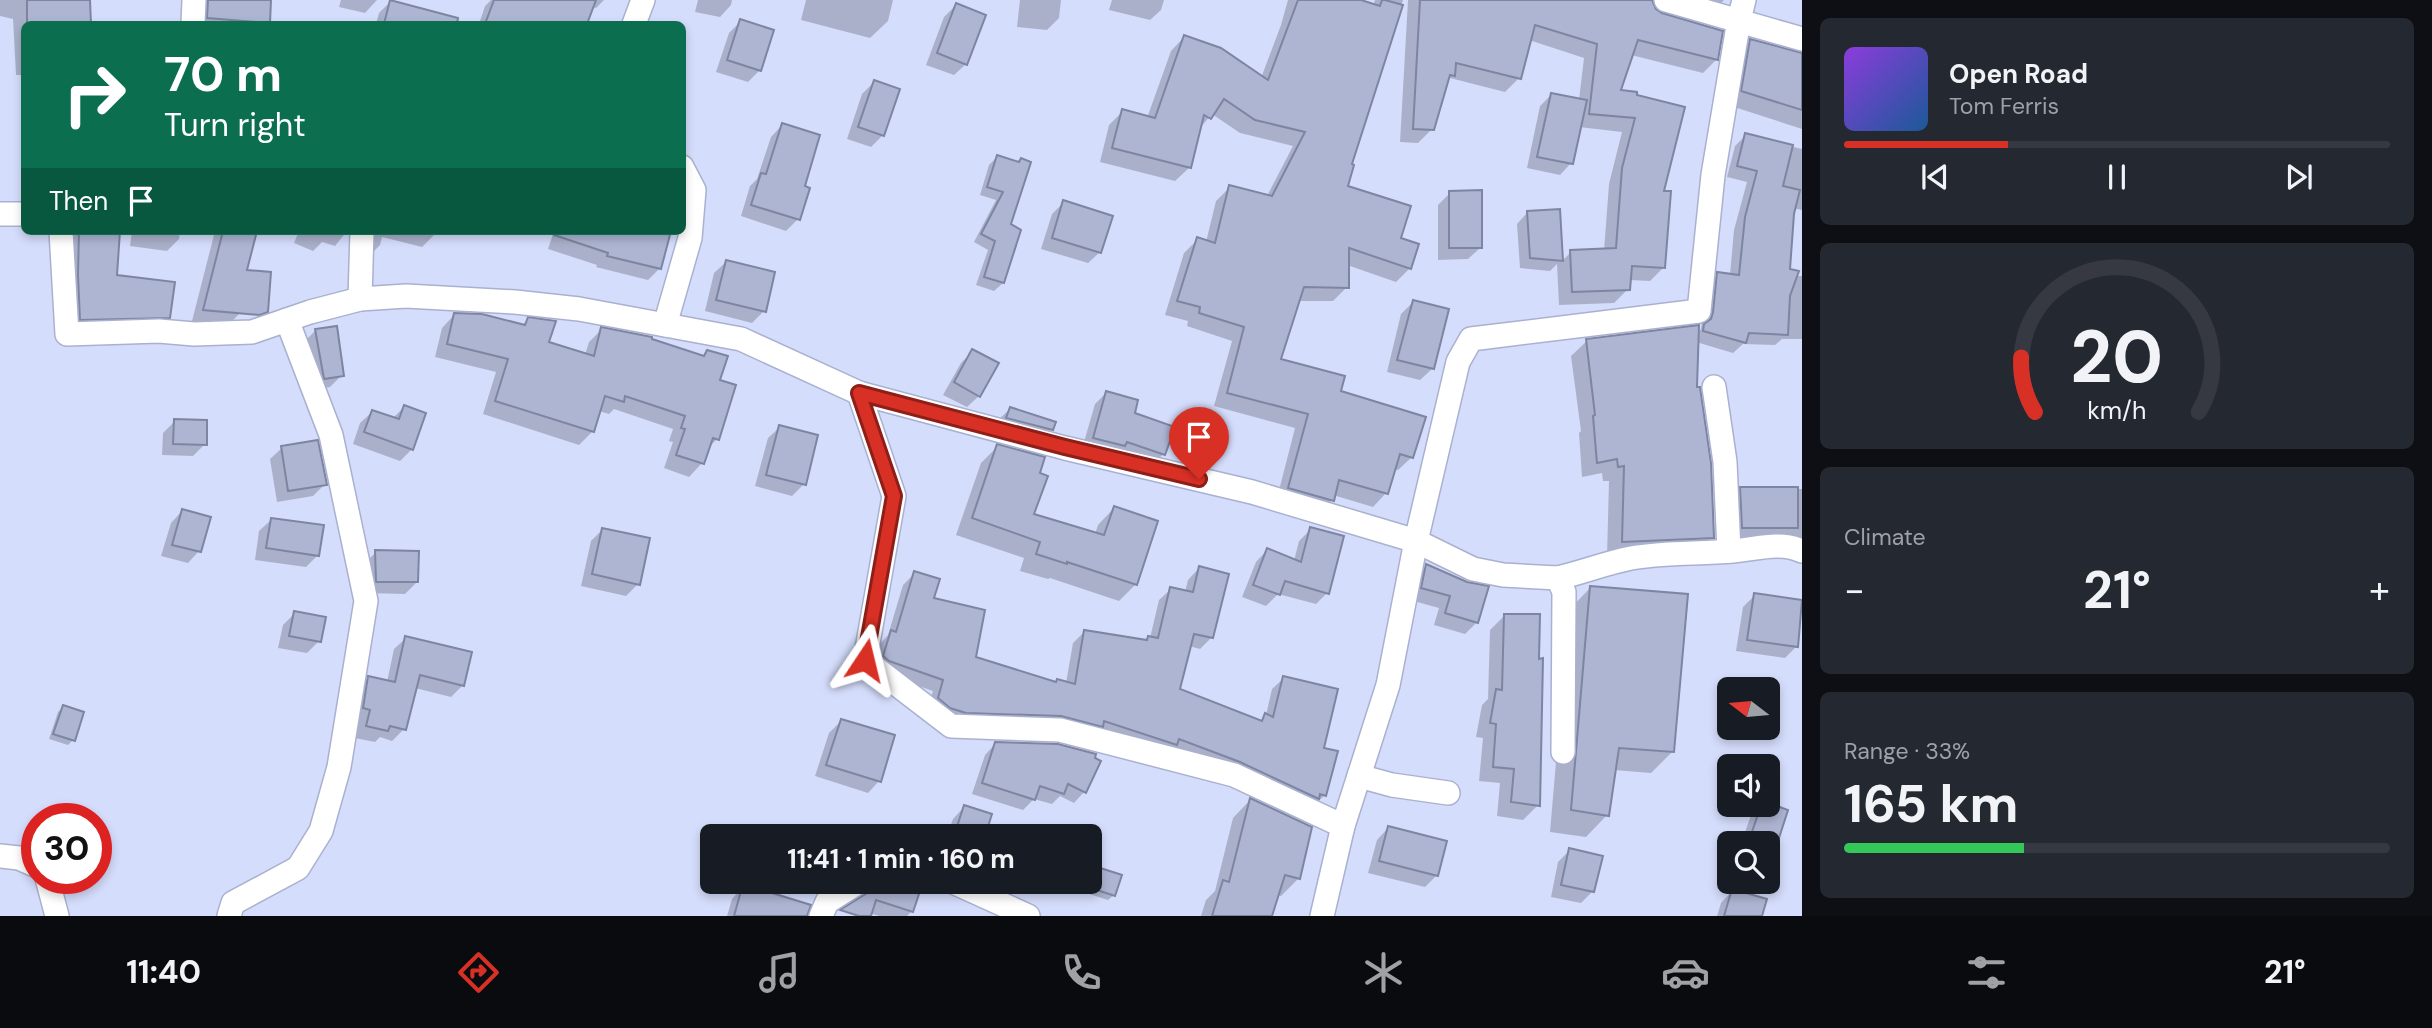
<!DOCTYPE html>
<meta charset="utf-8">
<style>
body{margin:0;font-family:"DM Sans",sans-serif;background:#242831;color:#f1f3f6;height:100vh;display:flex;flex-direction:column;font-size:26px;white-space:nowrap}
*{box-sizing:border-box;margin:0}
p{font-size:23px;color:#9ea1a6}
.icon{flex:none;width:38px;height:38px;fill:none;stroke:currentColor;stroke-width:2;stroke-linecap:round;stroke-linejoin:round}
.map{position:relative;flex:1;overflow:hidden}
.sheet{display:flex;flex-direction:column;gap:18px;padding:18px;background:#0d0f14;width:630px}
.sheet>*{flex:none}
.banner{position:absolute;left:21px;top:21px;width:665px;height:214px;border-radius:10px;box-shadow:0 4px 10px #0003;background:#0b6e4f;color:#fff;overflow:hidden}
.needle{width:46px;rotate:286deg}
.controls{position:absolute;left:1717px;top:677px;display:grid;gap:14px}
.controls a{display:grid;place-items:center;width:63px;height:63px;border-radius:10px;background:#171b24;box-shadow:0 4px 10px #0003;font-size:35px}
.speed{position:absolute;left:21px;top:803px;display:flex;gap:14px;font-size:35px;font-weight:700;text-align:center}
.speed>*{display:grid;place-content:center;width:91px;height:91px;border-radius:50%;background:#171b24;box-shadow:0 4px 10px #0003;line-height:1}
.speed .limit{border:10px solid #d22;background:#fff;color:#111}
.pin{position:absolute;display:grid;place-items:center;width:60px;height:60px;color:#fff;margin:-72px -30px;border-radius:50% 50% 50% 0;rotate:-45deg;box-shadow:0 0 7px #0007}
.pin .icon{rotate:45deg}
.me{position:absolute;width:77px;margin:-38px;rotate:10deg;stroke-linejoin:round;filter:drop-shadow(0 0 5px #0008)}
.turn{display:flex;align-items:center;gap:24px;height:147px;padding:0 28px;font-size:32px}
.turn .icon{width:91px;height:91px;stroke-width:2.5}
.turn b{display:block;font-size:49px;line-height:60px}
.then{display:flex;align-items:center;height:66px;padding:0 28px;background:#0003;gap:14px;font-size:26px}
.big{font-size:52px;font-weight:700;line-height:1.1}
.sheet .card{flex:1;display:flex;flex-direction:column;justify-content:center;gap:10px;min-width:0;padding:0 24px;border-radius:10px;background:#242831}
.sheet .dial{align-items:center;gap:0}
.dial svg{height:182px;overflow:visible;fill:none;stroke:#363941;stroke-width:7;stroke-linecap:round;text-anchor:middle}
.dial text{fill:#f1f3f6;stroke:none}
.song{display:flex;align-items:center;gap:21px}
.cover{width:84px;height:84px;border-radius:10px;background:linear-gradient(135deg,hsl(270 70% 55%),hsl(210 70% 35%))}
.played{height:7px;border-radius:4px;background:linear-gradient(90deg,#d93025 30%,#363941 30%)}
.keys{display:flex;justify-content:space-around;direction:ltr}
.heat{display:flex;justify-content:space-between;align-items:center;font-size:38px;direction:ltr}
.charge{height:10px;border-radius:5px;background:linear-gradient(90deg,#34c759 33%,#363941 0)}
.trip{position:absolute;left:700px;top:824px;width:402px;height:70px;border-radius:10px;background:#171b24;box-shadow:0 4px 10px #0003;font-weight:700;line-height:70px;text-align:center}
.tabs{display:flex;height:112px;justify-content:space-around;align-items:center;background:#090b0e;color:#9ea1a6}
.tabs .icon{width:49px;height:49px}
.tabs .active{color:#d93025}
.tabs b{font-size:32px;color:#f1f3f6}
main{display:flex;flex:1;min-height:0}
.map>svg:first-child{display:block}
.shadow{fill:#0003}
.building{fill:#aeb5d3;stroke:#7e85a1;stroke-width:2}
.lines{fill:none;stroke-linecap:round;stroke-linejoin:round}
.street-casing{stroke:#aab1cf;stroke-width:26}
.street{stroke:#fff;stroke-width:23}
.route-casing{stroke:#8d1f18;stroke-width:18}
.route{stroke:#d93025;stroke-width:12}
</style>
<main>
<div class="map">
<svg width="1802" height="916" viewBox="0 0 1802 916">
<rect width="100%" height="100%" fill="#d5ddfc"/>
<g class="shadow">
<polygon points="0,0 89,0 87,24 24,24 24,75 16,75 13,19 0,16"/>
<polygon points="207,0 270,0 268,22 266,24 204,24"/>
<polygon points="341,0 377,0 365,13 339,7"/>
<polygon points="491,0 604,0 596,8 592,7 574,18 571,24 479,24 485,6"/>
<polygon points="698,0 732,0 731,5 720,17 695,12"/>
<polygon points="806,0 893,0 888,21 870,38 801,20"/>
<polygon points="1020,0 1061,0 1059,18 1047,30 1017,27"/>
<polygon points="1112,0 1164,0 1161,10 1150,20 1109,10"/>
<polygon points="1288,0 1356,0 1373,6 1375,0 1403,0 1350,166 1345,188 1399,239 1410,268 1396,282 1347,265 1347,287 1333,301 1298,301 1279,360 1339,392 1412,457 1398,470 1394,469 1386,493 1373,507 1333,495 1332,500 1318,514 1276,502 1295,428 1214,406 1232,341 1187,326 1188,321 1165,315 1184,253 1198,239 1206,242 1216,201 1230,187 1267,196 1293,146 1240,133 1212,114 1199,129 1189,168 1175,181 1100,162 1109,125 1123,111 1147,118 1171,51 1184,37 1261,78 1281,25"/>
<polygon points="1408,0 1652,0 1654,10 1716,60 1703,73 1631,55 1619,92 1635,93 1661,192 1664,267 1650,281 1629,280 1628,289 1614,303 1559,305 1557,264 1550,271 1520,268 1517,224 1527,213 1558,211 1561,262 1571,252 1604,251 1609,184 1622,132 1579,127 1571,163 1560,175 1527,168 1540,106 1552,94 1579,100 1584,58 1529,40 1519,78 1505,92 1450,78 1446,82 1432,129 1418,143 1400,142"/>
<polygon points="1656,0 1724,0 1710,15"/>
<polygon points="391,1 434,13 431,24 376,24 379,13"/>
<polygon points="956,5 966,64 954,75 926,65 944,17"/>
<polygon points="741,21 760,70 748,82 716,72 729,33"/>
<polygon points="1751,41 1802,53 1802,129 1728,105 1736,55"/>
<polygon points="874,82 883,135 871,147 847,139 862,94"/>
<polygon points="782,125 798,219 786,231 741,216 750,186 757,179 771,137"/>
<polygon points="1746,135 1802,149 1802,210 1793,208 1788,276 1802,276 1802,339 1782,339 1775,345 1743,344 1733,353 1696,342 1695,389 1712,538 1697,553 1607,556 1609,481 1603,481 1602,473 1582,477 1579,433 1581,431 1571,356 1587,341 1697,334 1701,329 1707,285 1718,274 1730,275 1734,230 1747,182 1727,177 1735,146"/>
<polygon points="997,157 1009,225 1003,283 994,291 976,285 988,250 974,242 996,200 980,195 989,165"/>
<polygon points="1450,193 1480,248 1468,259 1438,260 1438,205"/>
<polygon points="1064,202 1100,252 1088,263 1041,249 1052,214"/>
<polygon points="77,231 118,231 115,277 169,317 157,329 69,331 69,240"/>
<polygon points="132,231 180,231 179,239 167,251 130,246"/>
<polygon points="215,231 255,231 245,272 241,312 229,324 192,321"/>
<polygon points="299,231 347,231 335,246 322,242 313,251 294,243"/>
<polygon points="358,231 435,231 434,235 422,247 382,237 380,245 368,257"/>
<polygon points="554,231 669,231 660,268 648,280 596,267 597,265 548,249"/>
<polygon points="726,262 764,311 752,323 705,311 714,273"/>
<polygon points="1413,302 1447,311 1432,369 1420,380 1387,372 1401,314"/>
<polygon points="455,314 522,326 528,319 547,343 585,355 589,342 602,329 649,340 701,357 707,352 717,439 708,448 702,463 689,477 664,468 673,442 669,441 673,429 614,409 609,414 599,411 592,432 579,445 483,414 496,372 435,357 442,328"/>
<polygon points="316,330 342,375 330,387 313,390 304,342"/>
<polygon points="973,351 979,396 967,407 943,395 961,363"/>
<polygon points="1106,393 1133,414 1163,454 1152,466 1082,449 1095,404"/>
<polygon points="404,407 412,449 400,461 353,444 360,423 372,412 392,419"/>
<polygon points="1010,409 1052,429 1040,441 998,420"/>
<polygon points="175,421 205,444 193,456 162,455 163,433"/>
<polygon points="780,427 804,484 792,496 755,486 768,438"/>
<polygon points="998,446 1032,515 1095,534 1098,525 1114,508 1136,584 1119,601 1050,578 1048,579 1020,571 1024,558 956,535 981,463"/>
<polygon points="282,448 325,484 313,496 277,502 270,459"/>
<polygon points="1741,489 1802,489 1802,549 1729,541 1727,503"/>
<polygon points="182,511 199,551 188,563 161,556 171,523"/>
<polygon points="271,520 318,555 306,567 255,560 259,531"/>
<polygon points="603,529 638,584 626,596 581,586 591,541"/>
<polygon points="1311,529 1327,593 1316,604 1278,594 1266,606 1242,597 1256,562 1267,550 1294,561 1299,541"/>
<polygon points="376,552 417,582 405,594 365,593 364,564"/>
<polygon points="1427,566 1477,622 1465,634 1434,625 1439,608 1410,600 1415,577"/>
<polygon points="1199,568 1212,637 1200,649 1189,646 1178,691 1259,722 1266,715 1272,689 1284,678 1322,749 1325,795 1313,806 1169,751 954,723 927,710 933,691 878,672 872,668 880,644 888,635 903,585 915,573 974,658 1055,683 1066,683 1073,643 1084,632 1145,641 1150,638 1159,600 1171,589 1185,592 1188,580"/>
<polygon points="1590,588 1673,751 1651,773 1614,770 1607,815 1586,837 1550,832 1569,610"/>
<polygon points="1755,595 1802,601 1796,647 1785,658 1736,651 1743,607"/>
<polygon points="295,613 319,641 307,653 278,648 283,625"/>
<polygon points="1505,615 1538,805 1523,820 1497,816 1500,783 1479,781 1483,738 1476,737 1482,705 1488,699 1490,630"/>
<polygon points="406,638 463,685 451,697 415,688 404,729 392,741 380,737 375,742 355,738 359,721 352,719 357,689 369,677 387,682 394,649"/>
<polygon points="63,707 73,740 68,745 49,739 58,712"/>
<polygon points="841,721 879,781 868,793 815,776 829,733"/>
<polygon points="996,743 1084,792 1074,803 1060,796 1052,804 1034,799 1023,810 972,794 985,755"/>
<polygon points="1250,800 1299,878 1281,896 1277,895 1270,916 1201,916 1206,900 1215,891 1233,818"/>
<polygon points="1761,805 1768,805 1786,811 1772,853 1768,858 1768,844 1741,844 1751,815"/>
<polygon points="964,807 990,815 983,836 947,836 953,819"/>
<polygon points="1388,828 1437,875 1425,887 1368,873 1377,840"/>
<polygon points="727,830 752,836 720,836"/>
<polygon points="1570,850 1593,891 1581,903 1551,897 1558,862"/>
<polygon points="712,851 712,882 760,882 751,890 798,916 727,916 732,899 739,891 704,882"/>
<polygon points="1092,867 1114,895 1108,900 1080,891 1083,882 1090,882"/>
<polygon points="855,882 921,882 912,911 907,916 879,916 854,908 860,902 862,893"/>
<polygon points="1732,891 1761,916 1717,916 1721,903"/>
</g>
<g class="building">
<polygon points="27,0 90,0 91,24 27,24"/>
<polygon points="208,0 271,0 270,23 207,18"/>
<polygon points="390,0 458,18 457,24 384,24"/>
<polygon points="494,0 596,0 587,24 485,24"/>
<polygon points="1298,0 1361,0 1380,6 1382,0 1385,0 1403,5 1352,164 1354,165 1348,186 1411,206 1401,238 1419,244 1411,269 1349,248 1349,288 1304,287 1281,359 1345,376 1341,391 1426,417 1413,458 1400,454 1388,494 1339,480 1334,501 1288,488 1308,414 1227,393 1244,327 1199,313 1200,307 1177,301 1197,237 1215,243 1229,185 1272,196 1305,132 1255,120 1224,99 1211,119 1204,115 1191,168 1112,148 1122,109 1155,118 1184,35 1221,48 1268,80"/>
<polygon points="1420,0 1652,0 1656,9 1662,13 1723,31 1718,60 1638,40 1621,90 1637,92 1637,95 1685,107 1664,191 1671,191 1665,268 1632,266 1630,290 1572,292 1570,250 1616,248 1622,168 1635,118 1589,114 1597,44 1535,25 1521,79 1456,63 1455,76 1450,75 1434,130 1413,129"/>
<polygon points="956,3 986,15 967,65 937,53"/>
<polygon points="740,19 774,30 761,71 727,60"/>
<polygon points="1750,39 1802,53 1802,110 1741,91"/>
<polygon points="874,80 900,89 884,136 858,127"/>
<polygon points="1551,93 1587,100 1573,164 1537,157"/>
<polygon points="782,123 820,135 805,186 810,188 800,220 751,205 761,173 766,174"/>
<polygon points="1745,133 1793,145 1783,186 1800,190 1794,214 1790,269 1799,271 1790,296 1788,335 1749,333 1746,343 1703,331 1704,324 1711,319 1713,312 1717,272 1739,275 1745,217 1757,171 1737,166"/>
<polygon points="997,155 1019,162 1021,158 1031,162 1011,224 1021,230 1004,283 984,277 995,241 981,234 1003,192 987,187"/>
<polygon points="1482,190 1482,248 1449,248 1449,191"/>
<polygon points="1063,200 1113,216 1101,253 1052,238"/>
<polygon points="1560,209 1563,261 1530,258 1527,211"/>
<polygon points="79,231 120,231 117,275 175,282 170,318 80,320 78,275"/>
<polygon points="223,231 257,231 247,270 271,272 268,312 260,315 203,310"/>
<polygon points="554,231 671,231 661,269 607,256 608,253 554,235"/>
<polygon points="726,260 775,272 766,312 716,300"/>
<polygon points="1413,300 1449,309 1434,369 1397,360"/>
<polygon points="454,313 482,314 525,325 528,317 556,321 549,342 594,356 601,327 652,337 652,339 704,356 707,350 728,356 720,380 736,385 719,440 713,438 704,464 676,455 685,429 681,428 685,416 625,396 624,402 605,396 594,432 495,401 508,359 447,344"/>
<polygon points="1699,325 1697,387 1700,387 1711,463 1714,538 1622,542 1624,466 1618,467 1617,459 1597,463 1593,416 1595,415 1586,339"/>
<polygon points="337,326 344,376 324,379 315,329"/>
<polygon points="972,349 999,363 980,397 954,382"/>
<polygon points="1106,391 1138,400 1135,413 1175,427 1165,455 1127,442 1125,446 1093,438"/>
<polygon points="404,405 426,413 413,450 364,432 372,410 399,419"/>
<polygon points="1010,407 1056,422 1053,430 1006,418"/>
<polygon points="174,419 207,420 207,445 173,444"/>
<polygon points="779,425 818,435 806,485 766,475"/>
<polygon points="318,440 327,485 288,491 281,446"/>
<polygon points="997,444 1045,457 1040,473 1048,476 1034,514 1104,535 1114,506 1158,521 1137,585 1067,562 1067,564 1036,554 1040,542 972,518"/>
<polygon points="1740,487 1798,487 1798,528 1742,528"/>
<polygon points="182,509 211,517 201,552 172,545"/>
<polygon points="271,518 324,525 319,556 266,548"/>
<polygon points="1310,527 1344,536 1329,594 1285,581 1280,595 1253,585 1267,548 1301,562"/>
<polygon points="602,528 650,538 640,585 592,574"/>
<polygon points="375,550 419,551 418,582 376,582"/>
<polygon points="1426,564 1467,582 1489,586 1478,623 1445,613 1450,596 1421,588"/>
<polygon points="1199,566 1229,574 1213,638 1194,634 1180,689 1262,721 1265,713 1273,717 1283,676 1338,689 1324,748 1338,751 1326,796 1320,794 1319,799 1240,762 1179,739 1177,745 1104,721 1103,727 1061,716 966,713 950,708 938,698 943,680 889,661 883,656 891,630 896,632 914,571 940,579 934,598 985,610 976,657 1056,682 1057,679 1075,684 1084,630 1147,640 1148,636 1158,638 1170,587 1193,592"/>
<polygon points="1590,586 1688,594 1674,752 1619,748 1609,816 1571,810"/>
<polygon points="1754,593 1802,600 1798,647 1747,640"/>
<polygon points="294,611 326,617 321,642 289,636"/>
<polygon points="1504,614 1540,614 1539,659 1543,658 1540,806 1511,802 1514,769 1493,767 1496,724 1490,723 1496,689 1502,690"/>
<polygon points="405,636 472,652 464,686 420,675 406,730 390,726 388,731 366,726 370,710 363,708 368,676 395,682"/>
<polygon points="63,705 84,712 75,741 53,734"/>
<polygon points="841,719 895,735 881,782 826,765"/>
<polygon points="995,742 1058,744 1096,754 1095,758 1101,761 1086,793 1068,784 1064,794 1040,786 1035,800 982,783"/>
<polygon points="1250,798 1312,827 1300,879 1285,875 1272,916 1212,916 1223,880 1229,882"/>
<polygon points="964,805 992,814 985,836 954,836"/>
<polygon points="1761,805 1774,805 1788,810 1777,844 1748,844"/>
<polygon points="1388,826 1447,841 1438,876 1379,861"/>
<polygon points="1569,848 1603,856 1594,892 1561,885"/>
<polygon points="1091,865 1122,875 1115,896 1085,886 1086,882 1090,882"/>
<polygon points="873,882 923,882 913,912 876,900 871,916 859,916 840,910 867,893"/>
<polygon points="743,884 811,905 807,916 734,916"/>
<polygon points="1732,889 1767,899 1762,916 1724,916"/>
</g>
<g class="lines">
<defs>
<g id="street">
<polyline points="1666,0 1802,39"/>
<polyline points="193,24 194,0"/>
<polyline points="634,24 643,0"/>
<polyline points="0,214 24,214"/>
<polyline points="61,231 67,334 159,331 194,334 252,332 310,312 360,299 406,296 515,302 579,309 741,339 859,393 894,496 865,660 951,726 1060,730 1234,775 1343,826 1322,916"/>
<polyline points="360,299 362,231"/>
<polyline points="665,325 690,238 694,190 682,167"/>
<polyline points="1714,387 1725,462 1729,551"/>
<polyline points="859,393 1065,448 1252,492 1416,541 1473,569 1503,575 1558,578 1564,592 1563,752"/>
<path d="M1558 578C1583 572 1606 563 1631 558 1665 552 1699 554 1733 551 1757 549 1779 541 1802 551"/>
<polyline points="1359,776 1392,785 1448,793"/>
<polyline points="1343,826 1388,685 1416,541 1458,362 1471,339 1699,311 1713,175 1739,20 1744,0"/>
<polyline points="0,856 19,858 37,866"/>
<polyline points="47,878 57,916"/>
<polyline points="953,882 1028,916"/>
<polyline points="229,916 233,903 298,868 321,831 339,767 366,601 331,435 287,320"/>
<polyline points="821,916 827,902 859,882"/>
</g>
</defs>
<use href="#street" class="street-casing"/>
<use href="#street" class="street"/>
</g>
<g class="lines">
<defs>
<polyline id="route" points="865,660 894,496 859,393 1065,447 1199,479"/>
</defs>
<use href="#route" class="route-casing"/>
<use href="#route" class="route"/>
</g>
</svg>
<div class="controls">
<a><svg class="needle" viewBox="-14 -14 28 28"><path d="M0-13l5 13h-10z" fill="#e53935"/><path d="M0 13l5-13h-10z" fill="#9ea1a6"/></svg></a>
<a><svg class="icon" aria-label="sound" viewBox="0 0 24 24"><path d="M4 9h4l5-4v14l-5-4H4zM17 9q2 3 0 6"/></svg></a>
<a><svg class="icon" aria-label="search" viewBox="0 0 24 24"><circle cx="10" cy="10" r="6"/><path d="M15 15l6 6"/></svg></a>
</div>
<div class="speed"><div class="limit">30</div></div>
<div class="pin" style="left:1199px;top:479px;background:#d93025"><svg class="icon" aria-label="arrive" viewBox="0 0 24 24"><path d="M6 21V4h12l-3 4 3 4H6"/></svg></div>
<svg class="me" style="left:865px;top:660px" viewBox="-20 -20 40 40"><path d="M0-17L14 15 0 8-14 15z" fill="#d93025" stroke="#fff" stroke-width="4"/></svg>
<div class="trip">11:41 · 1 min · 160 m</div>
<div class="banner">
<div class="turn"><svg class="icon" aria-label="right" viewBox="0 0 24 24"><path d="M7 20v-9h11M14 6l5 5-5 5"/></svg><div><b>70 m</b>Turn right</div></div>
<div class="then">Then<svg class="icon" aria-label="arrive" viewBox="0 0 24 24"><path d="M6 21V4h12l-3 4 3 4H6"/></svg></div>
</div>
</div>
<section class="sheet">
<div class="card">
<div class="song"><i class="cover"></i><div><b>Open Road</b><p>Tom Ferris</p></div></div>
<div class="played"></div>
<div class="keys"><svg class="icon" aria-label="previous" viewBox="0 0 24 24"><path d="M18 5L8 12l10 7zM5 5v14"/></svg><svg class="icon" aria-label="pause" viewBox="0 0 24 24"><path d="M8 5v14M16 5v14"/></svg><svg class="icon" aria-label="next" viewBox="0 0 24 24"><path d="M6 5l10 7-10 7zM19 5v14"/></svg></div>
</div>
<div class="card dial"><svg viewBox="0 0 100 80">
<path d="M14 69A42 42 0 1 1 86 69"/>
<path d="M14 69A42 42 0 0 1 8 45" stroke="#d93025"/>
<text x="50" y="56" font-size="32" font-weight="700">20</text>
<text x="50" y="72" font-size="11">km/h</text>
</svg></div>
<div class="card"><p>Climate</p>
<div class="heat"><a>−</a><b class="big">21°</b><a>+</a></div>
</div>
<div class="card"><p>Range · 33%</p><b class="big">165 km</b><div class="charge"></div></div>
</section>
</main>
<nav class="tabs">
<b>11:40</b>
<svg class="icon active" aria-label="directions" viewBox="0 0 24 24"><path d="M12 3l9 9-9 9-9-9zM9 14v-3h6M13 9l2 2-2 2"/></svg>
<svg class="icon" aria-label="music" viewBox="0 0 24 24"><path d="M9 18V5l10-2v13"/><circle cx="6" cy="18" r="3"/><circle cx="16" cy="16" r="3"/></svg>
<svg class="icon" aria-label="phone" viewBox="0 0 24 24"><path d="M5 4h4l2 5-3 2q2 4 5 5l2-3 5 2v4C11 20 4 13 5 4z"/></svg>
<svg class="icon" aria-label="climate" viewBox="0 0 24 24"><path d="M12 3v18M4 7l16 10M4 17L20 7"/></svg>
<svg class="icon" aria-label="car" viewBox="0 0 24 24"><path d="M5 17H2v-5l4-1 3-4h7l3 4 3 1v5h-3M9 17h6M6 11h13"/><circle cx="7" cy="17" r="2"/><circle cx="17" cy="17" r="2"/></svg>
<svg class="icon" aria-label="filters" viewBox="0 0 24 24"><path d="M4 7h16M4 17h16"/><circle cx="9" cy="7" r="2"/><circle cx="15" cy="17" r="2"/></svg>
<b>21°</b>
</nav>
